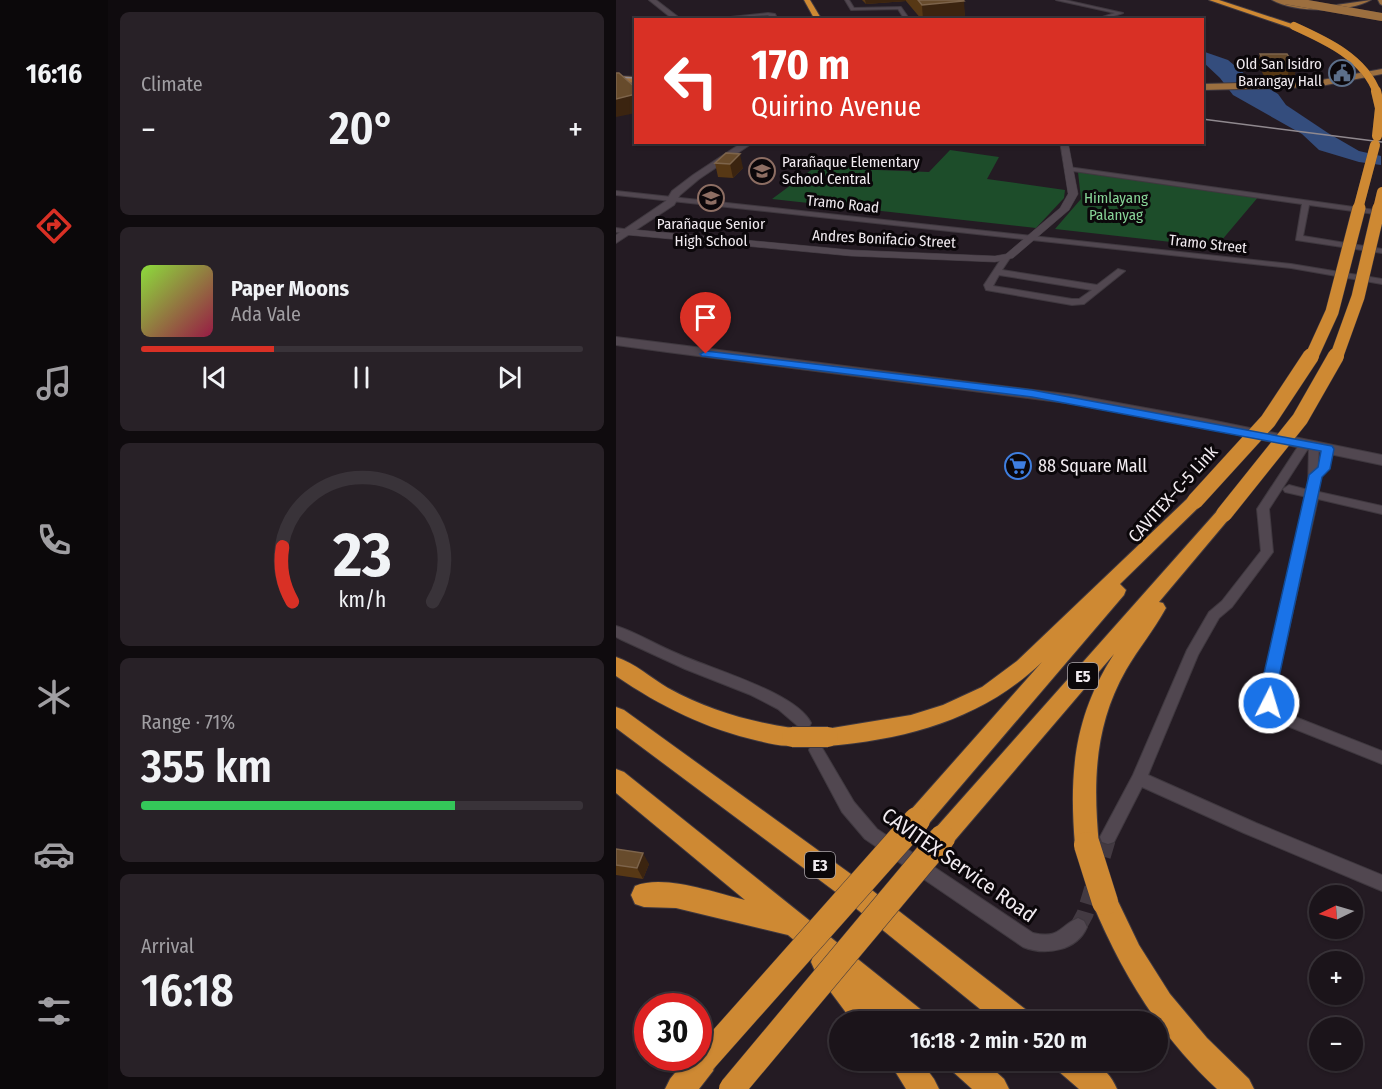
<!DOCTYPE html>
<meta charset="utf-8">
<style>
body{margin:0;font-family:"Fira Sans Condensed",sans-serif;background:#282127;color:#f1f3f6;height:100vh;display:flex;flex-direction:column;font-size:22px;white-space:nowrap}
*{box-sizing:border-box;margin:0}
p{font-size:20px;color:#a09ea2}
.icon{flex:none;width:33px;height:33px;fill:none;stroke:currentColor;stroke-width:2;stroke-linecap:round;stroke-linejoin:round}
.map{position:relative;flex:1;overflow:hidden}
.sheet{display:flex;flex-direction:column;gap:12px;padding:12px;background:#0f0b0e;width:508px}
.sheet>*{flex:none}
.top-card{position:absolute;left:18px;top:18px;width:570px;height:126px;border-radius:0px;box-shadow:0 2px 4px #0004,0 0 0 2px #393339;background:#d93025;color:#fff;overflow:hidden}
.needle{width:39px;rotate:265deg}
.buttons{position:absolute;left:693px;top:885px;display:grid;gap:12px}
.buttons a{display:grid;place-items:center;width:54px;height:54px;border-radius:50%;background:#1b141a;box-shadow:0 2px 4px #0004,0 0 0 2px #393339;font-size:30px}
.speed{position:absolute;left:18px;top:993px;display:flex;gap:12px;font-size:30px;font-weight:700;text-align:center}
.speed>*{display:grid;place-content:center;width:78px;height:78px;border-radius:50%;background:#1b141a;box-shadow:0 2px 4px #0004,0 0 0 2px #393339;line-height:1}
.speed .limit{border:9px solid #d22;background:#fff;color:#111}
.pin{position:absolute;display:grid;place-items:center;width:51px;height:51px;color:#fff;margin:-62px -26px;border-radius:50% 50% 50% 0;rotate:-45deg;box-shadow:0 0 6px #0007}
.pin .icon{rotate:45deg}
.me{position:absolute;width:66px;margin:-33px;rotate:5deg;stroke-linejoin:round;filter:drop-shadow(0 0 4px #0008)}
.turn{display:flex;align-items:center;gap:21px;height:126px;padding:0 18px;font-size:27px}
.turn .icon{width:78px;height:78px;stroke-width:2.5}
.turn b{display:block;font-size:42px;line-height:51px}
.big{font-size:45px;font-weight:600;line-height:1.1}
.sheet .tile{flex:1;display:flex;flex-direction:column;justify-content:center;gap:9px;min-width:0;padding:0 21px;border-radius:9px;background:#282127}
.sheet .dial{align-items:center;gap:0}
.dial svg{height:156px;overflow:visible;fill:none;stroke:#393339;stroke-width:7;stroke-linecap:round;text-anchor:middle}
.dial text{fill:#f1f3f6;stroke:none}
.song{display:flex;align-items:center;gap:18px}
.cover{width:72px;height:72px;border-radius:9px;background:linear-gradient(135deg,hsl(90 70% 55%),hsl(340 70% 35%))}
.played{height:6px;border-radius:3px;background:linear-gradient(90deg,#d93025 30%,#393339 30%)}
.keys{display:flex;justify-content:space-around;direction:ltr}
.heat{display:flex;justify-content:space-between;align-items:center;font-size:33px;direction:ltr}
.charge{height:9px;border-radius:4px;background:linear-gradient(90deg,#34c759 71%,#393339 0)}
.trip{position:absolute;left:213px;top:1011px;width:339px;height:60px;border-radius:30px;background:#1b141a;box-shadow:0 2px 4px #0004,0 0 0 2px #393339;font-weight:600;line-height:60px;text-align:center}
main{display:flex;flex:1;min-height:0}
.dock{display:flex;flex-direction:column;width:108px;justify-content:space-around;align-items:center;background:#0b080a;color:#a09ea2}
.dock .icon{width:42px;height:42px}
.dock .active{color:#d93025}
.dock b{font-size:27px;color:#f1f3f6}
.map>svg:first-child{display:block}
.green{fill:#1d4d2a}
.water{fill:#344d7d}
.lines{fill:none;stroke-linecap:round;stroke-linejoin:round}
.minor-tunnel{stroke:#433a42;stroke-width:17;stroke-dasharray:17 8;stroke-linecap:butt}
.minor-casing{stroke:#3f383f;stroke-width:2}
.tertiary-casing{stroke:#3f383f;stroke-width:1}
.secondary-casing{stroke:#3f383f;stroke-width:2}
.primary-casing{stroke:#3f383f;stroke-width:2}
.motorway-casing{stroke:#3f383f;stroke-width:2}
.minor{fill:#514750;fill-rule:evenodd}
.tertiary{fill:#514750;fill-rule:evenodd}
.secondary{fill:#514750;fill-rule:evenodd}
.primary{fill:#9c6f3f;fill-rule:evenodd}
.motorway{fill:#ce8933;fill-rule:evenodd}
.tram{stroke:#90898f;stroke-width:1.5}
.primary-bridge-casing{stroke:#3f383f;stroke-width:8;stroke-linecap:butt}
.motorway-bridge-far5-casing{stroke:#3f383f;stroke-width:8;stroke-linecap:butt}
.motorway-bridge-far4-casing{stroke:#3f383f;stroke-width:10;stroke-linecap:butt}
.motorway-bridge-far3-casing{stroke:#3f383f;stroke-width:14;stroke-linecap:butt}
.motorway-bridge-far2-casing{stroke:#3f383f;stroke-width:17;stroke-linecap:butt}
.motorway-bridge-far1-casing{stroke:#3f383f;stroke-width:22;stroke-linecap:butt}
.motorway-bridge-casing{stroke:#3f383f;stroke-width:27;stroke-linecap:butt}
.primary-bridge{stroke:#9c6f3f;stroke-width:8}
.motorway-bridge-far5{stroke:#ce8933;stroke-width:8}
.motorway-bridge-far4{stroke:#ce8933;stroke-width:10}
.motorway-bridge-far3{stroke:#ce8933;stroke-width:13}
.motorway-bridge-far2{stroke:#ce8933;stroke-width:16}
.motorway-bridge-far1{stroke:#ce8933;stroke-width:20}
.motorway-bridge{stroke:#ce8933;stroke-width:26}
.wall{fill:#573815}
.shaded-wall{fill:#3b2410}
.building{fill:#674b2c;stroke:#7d644b;stroke-width:1.5}
.route{fill:#1a73e8;stroke:#114b97;stroke-width:1.5}
.labels{text-anchor:middle;stroke-width:6;stroke-linejoin:round;paint-order:stroke}
.far-poi-label{font-size:15px;fill:#f1ebf0;stroke:#0b070a;text-anchor:end}
.far-park-label{font-size:15px;fill:#87d497;stroke:#0b070a}
.far-street-label{font-size:15px;fill:#f1ebf0;stroke:#0b070a}
.shield{fill:#0b070a;stroke:#aca7ab;stroke-width:1.5}
.shield-label{font-size:16px;font-weight:bold;fill:#f1ebf0}
.poi-label{font-size:18px;fill:#f1ebf0;stroke:#0b070a;text-anchor:start}
.street-label{font-size:18px;fill:#f1ebf0;stroke:#0b070a}
.near-street-label{font-size:21px;fill:#f1ebf0;stroke:#0b070a}
</style>
<main>
<nav class="dock">
<b>16:16</b>
<svg class="icon active" aria-label="directions" viewBox="0 0 24 24"><path d="M12 3l9 9-9 9-9-9zM9 14v-3h6M13 9l2 2-2 2"/></svg>
<svg class="icon" aria-label="music" viewBox="0 0 24 24"><path d="M9 18V5l10-2v13"/><circle cx="6" cy="18" r="3"/><circle cx="16" cy="16" r="3"/></svg>
<svg class="icon" aria-label="phone" viewBox="0 0 24 24"><path d="M5 4h4l2 5-3 2q2 4 5 5l2-3 5 2v4C11 20 4 13 5 4z"/></svg>
<svg class="icon" aria-label="climate" viewBox="0 0 24 24"><path d="M12 3v18M4 7l16 10M4 17L20 7"/></svg>
<svg class="icon" aria-label="car" viewBox="0 0 24 24"><path d="M5 17H2v-5l4-1 3-4h7l3 4 3 1v5h-3M9 17h6M6 11h13"/><circle cx="7" cy="17" r="2"/><circle cx="17" cy="17" r="2"/></svg>
<svg class="icon" aria-label="filters" viewBox="0 0 24 24"><path d="M4 7h16M4 17h16"/><circle cx="9" cy="7" r="2"/><circle cx="15" cy="17" r="2"/></svg>
</nav>
<section class="sheet">
<div class="tile"><p>Climate</p>
<div class="heat"><a>−</a><b class="big">20°</b><a>+</a></div>
</div>
<div class="tile">
<div class="song"><i class="cover"></i><div><b>Paper Moons</b><p>Ada Vale</p></div></div>
<div class="played"></div>
<div class="keys"><svg class="icon" aria-label="previous" viewBox="0 0 24 24"><path d="M18 5L8 12l10 7zM5 5v14"/></svg><svg class="icon" aria-label="pause" viewBox="0 0 24 24"><path d="M8 5v14M16 5v14"/></svg><svg class="icon" aria-label="next" viewBox="0 0 24 24"><path d="M6 5l10 7-10 7zM19 5v14"/></svg></div>
</div>
<div class="tile dial"><svg viewBox="0 0 100 80">
<path d="M14 69A42 42 0 1 1 86 69"/>
<path d="M14 69A42 42 0 0 1 9 41" stroke="#d93025"/>
<text x="50" y="56" font-size="32" font-weight="700">23</text>
<text x="50" y="72" font-size="11">km/h</text>
</svg></div>
<div class="tile"><p>Range · 71%</p><b class="big">355 km</b><div class="charge"></div></div>
<div class="tile"><p>Arrival</p><b class="big">16:18</b></div>
</section>
<div class="map">
<svg width="766" height="1089" viewBox="0 0 766 1089">
<rect width="100%" height="100%" fill="#241b23"/>
<g class="green">
<polygon points="334,150 383,157 371,179 449,190 448,198 420,228 156,199 206,162 262,170 313,172"/>
<polygon points="462,172 643,196 600,247 439,229 465,199"/>
</g>
<polygon class="water" points="586,51 612,60 630,75 662,94 670,105 712,133 743,151 765,156 765,165 743,162 703,150 686,134 617,95 604,78 587,62"/>
<g class="lines">
<polyline class="minor-tunnel" points="462,927 469,914 492,837"/>
<defs>
<g id="minor">
<polygon points="229,0 233,0 238,8 285,7 294,20 289,20 282,9 235,10"/>
<polygon points="440,0 449,0 507,13 486,20 477,20 499,13"/>
<polygon points="152,13 159,14 162,20 157,20 152,15 86,20"/>
<polygon points="452,167 766,211 766,215 693,205 687,236 766,249 766,253 680,240 686,204 450,170 450,168"/>
<polygon points="0,191 675,264 766,279 766,284 675,268 0,195"/>
<polygon points="0,228 15,230 16,232 12,234 0,232"/>
<path d="M387 256 394 258 386 270 481 285 502 269 509 271 468 304 456 305 370 290 368 285ZM383 275 476 290 463 299H456L377 286Z"/>
<polygon points="689,441 694,444 702,444 703,446 702,468 707,447 711,446 716,449 713,469 703,478 703,492 766,506 766,514 702,499 659,691 660,701 669,713 766,751 766,764 659,721 646,703 645,691 691,497 669,492 667,489 673,485 692,490 693,447 653,509 657,552 616,607 603,618 582,655 532,775 640,823 766,875 766,891 628,833 526,787 498,842 492,844 486,842 484,837 517,775 571,650 593,612 606,601 645,551 641,509 685,442"/>
<path d="M0 626C20 632 40 645 60 653 92 668 180 692 195 723L193 727 188 729 183 727 162 709 135 695 69 669 6 640 0 637Z"/>
<path d="M200 744 205 746 238 802 261 829 417 933C444 939 442 927 462 918L468 921 471 927C461 951 429 956 407 947L249 839 226 812 195 754 193 750 195 746Z"/>
</g>
<polygon id="tertiary" points="444,142 452,142 462,194 453,210 397,258 379,262 235,256 12,235 7,232 12,229 235,250 379,256 390,254 444,208 452,194"/>
<g id="secondary">
<polygon points="33,0 40,0 66,20 58,20"/>
<polygon points="127,142 138,142 83,179 64,195 58,205 0,243 0,235 50,201 56,191 77,175"/>
<polygon points="0,337 458,395 590,419 766,455 766,465 590,428 458,404 51,352 0,345"/>
</g>
<g id="primary">
<path d="M656 0H670L706 7 755 0C732 13 679 13 656 0Z"/>
<polygon points="762,0 766,0 766,5 764,4"/>
<polygon points="766,69 766,74 700,87 586,90 586,84 700,81"/>
<polygon points="0,76 20,77 20,83 0,82"/>
</g>
<g id="motorway">
<polygon points="188,0 194,0 206,20 199,20"/>
<polygon points="593,0 603,0 682,26 675,28"/>
<path d="M579 495 585 497 588 501 585 505 504 584 510 590 508 595 309 828 301 831 293 828 289 820 293 812 426 662C367 719 292 739 212 746L204 744 201 737 204 730 295 715 327 705 366 687 401 661 573 497Z"/>
<path d="M608 508 614 510 617 514 543 602 547 603 550 608C538 630 522 649 510 670 478 726 477 783 483 845L480 853 471 856 462 853 459 845C453 773 458 716 498 654L334 846 326 849 318 846 314 838 318 830 602 510Z"/>
<path d="M0 657C19 663 35 678 52 688 92 710 131 721 176 728L184 730 187 737 184 744C171 748 156 744 143 741 90 729 44 706 0 676Z"/>
<polygon points="0,707 8,710 239,877 413,1012 417,1022 380,1022 221,893 0,728"/>
<path d="M0 769 8 772 308 1012 312 1022H276L265 1012 269 1022H237L199 971 195 962 197 956 172 935 60 908 28 907 19 904 15 895 19 886C49 874 98 893 129 900L0 793Z"/>
<path d="M489 890 498 893 523 945 554 994 591 1038 633 1079 638 1089H601C544 1036 506 974 476 902L480 893Z"/>
<polygon points="87,1047 97,1051 101,1061 97,1071 83,1089 49,1089 54,1079 71,1058 82,1058 82,1049"/>
<polygon points="272,1060 304,1060 318,1079 323,1089 290,1089"/>
<polygon points="331,1060 367,1060 388,1079 393,1089 356,1089 335,1070"/>
<path d="M437 1060C466 1060 488 1058 501 1089H463L441 1070Z"/>
</g>
</defs>
<use href="#minor" class="minor-casing"/>
<use href="#tertiary" class="tertiary-casing"/>
<use href="#secondary" class="secondary-casing"/>
<use href="#primary" class="primary-casing"/>
<use href="#motorway" class="motorway-casing"/>
<use href="#minor" class="minor"/>
<use href="#tertiary" class="tertiary"/>
<use href="#secondary" class="secondary"/>
<use href="#primary" class="primary"/>
<use href="#motorway" class="motorway"/>
<g class="tram">
<polyline points="0,77 20,78"/>
<polyline points="586,119 766,142"/>
</g>
<defs>
<polyline id="primary-bridge" points="669,0 766,17"/>
<path id="motorway-bridge-far5" d="M678 26C709 40 749 58 761 93"/>
<g id="motorway-bridge-far4">
<polyline points="760,91 764,108 761,136"/>
<polyline points="742,209 759,145"/>
<polyline points="762,209 766,192"/>
</g>
<g id="motorway-bridge-far3">
<polyline points="695,358 716,312 743,208"/>
<polyline points="720,358 742,297 763,208"/>
</g>
<g id="motorway-bridge-far2">
<polyline points="579,501 652,421 695,356"/>
<polyline points="608,514 684,419 720,356"/>
</g>
<polyline id="motorway-bridge-far1" points="176,737 212,737"/>
<g id="motorway-bridge">
<polyline points="471,845 489,902"/>
<polyline points="87,1061 301,820"/>
<polyline points="116,1089 326,838"/>
</g>
</defs>
<use href="#primary-bridge" class="primary-bridge-casing"/>
<use href="#motorway-bridge-far5" class="motorway-bridge-far5-casing"/>
<use href="#motorway-bridge-far4" class="motorway-bridge-far4-casing"/>
<use href="#motorway-bridge-far3" class="motorway-bridge-far3-casing"/>
<use href="#motorway-bridge-far2" class="motorway-bridge-far2-casing"/>
<use href="#motorway-bridge-far1" class="motorway-bridge-far1-casing"/>
<use href="#motorway-bridge" class="motorway-bridge-casing"/>
<use href="#primary-bridge" class="primary-bridge"/>
<use href="#motorway-bridge-far5" class="motorway-bridge-far5"/>
<use href="#motorway-bridge-far4" class="motorway-bridge-far4"/>
<use href="#motorway-bridge-far3" class="motorway-bridge-far3"/>
<use href="#motorway-bridge-far2" class="motorway-bridge-far2"/>
<use href="#motorway-bridge-far1" class="motorway-bridge-far1"/>
<use href="#motorway-bridge" class="motorway-bridge"/>
</g>
<g class="wall">
<polygon points="246,0 347,0 349,17 306,20 290,1 250,4"/>
<polygon points="644,54 680,68 678,79 650,80 642,64"/>
<polygon points="110,153 127,168 117,178 102,177 99,163"/>
<polygon points="0,849 33,864 27,879 0,875"/>
</g>
<g class="shaded-wall">
<polygon points="249,0 290,0 290,1 250,4"/>
<polygon points="348,1 349,17 307,20 306,5"/>
<polygon points="680,68 678,79 671,80 673,69"/>
<polygon points="20,94 20,113 0,117 0,99"/>
<polygon points="124,154 127,168 117,178 114,164"/>
<polygon points="27,853 33,864 27,879 21,868"/>
</g>
<g class="building">
<polygon points="302,0 347,0 348,1 306,5"/>
<polygon points="644,54 671,54 680,68 652,70"/>
<polygon points="0,73 3,73 20,88 20,94 0,99"/>
<polygon points="110,153 124,154 114,164 99,163"/>
<polygon points="0,849 27,853 21,868 0,865"/>
</g>
<polygon class="route" points="90,351 416,390 716,446 718,449 714,469 706,477 660,691 661,703 658,708 653,710 647,708 644,691 693,475 702,467 705,451 416,397 86,356 84,354"/>
<defs>
<symbol id="civic-ring" viewBox="-11 -11 22 22"><circle r="9.5" fill="#0b070a" stroke="#5c6f8a" stroke-width="1.5"/><path d="M-.6-6.5H3V-4.5H.6V-3L4-1V1h2V6H-6V1h2V-1L-.6-3ZM-1.2 2.5V6h2.4V2.5Z" fill="#5c6f8a"/></symbol>
<symbol id="school-ring" viewBox="-11 -11 22 22"><circle r="9.5" fill="#0b070a" stroke="#8d6e63" stroke-width="1.5"/><path d="M0-5L7-2L0 1L-7-2ZM-4 1L0 2.5L4 1V4Q0 6-4 4Z" fill="#8d6e63"/></symbol>
<symbol id="supermarket-ring" viewBox="-11 -11 22 22"><circle r="9.5" fill="#0b070a" stroke="#3f7fe0" stroke-width="1.5"/><path d="M-6-5.5h2.5l.6 2H6L4.5 2H-2.5L-4.4-4H-6ZM-1.5 3.2a1.3 1.3 0 1 0 .1 0ZM3 3.2a1.3 1.3 0 1 0 .1 0Z" fill="#3f7fe0"/></symbol>
</defs>
<g fill-rule="evenodd">
<use href="#civic-ring" x="711" y="58" width="30" height="30"/>
<use href="#school-ring" x="131" y="156" width="30" height="30"/>
<use href="#school-ring" x="80" y="183" width="30" height="30"/>
<use href="#supermarket-ring" x="387" y="451" width="30" height="30"/>
</g>
<g class="labels">
<g class="far-poi-label">
<text x="706" y="69">Old San Isidro<tspan x="706" dy="17">Barangay Hall</tspan></text>
<text x="166" y="167" text-anchor="start">Parañaque Elementary<tspan x="166" dy="17">School Central</tspan></text>
<text x="95" y="229" text-anchor="middle">Parañaque Senior<tspan x="95" dy="17">High School</tspan></text>
</g>
<g class="far-park-label">
<text x="500" y="203">Himlayang<tspan x="500" dy="17">Palanyag</tspan></text>
</g>
<g class="far-street-label">
<text transform="translate(227 204) rotate(6)" y="5">Tramo Road</text>
<text transform="translate(268 239) rotate(3)" y="5">Andres Bonifacio Street</text>
<text transform="translate(592 244) rotate(6)" y="5">Tramo Street</text>
</g>
<g class="shield">
<rect x="452" y="663" width="30" height="26" rx="4.5"/>
<rect x="189" y="852" width="30" height="26" rx="4.5"/>
</g>
<g class="shield-label">
<text x="467" y="682">E5</text>
<text x="204" y="871">E3</text>
</g>
<g class="poi-label">
<text x="422" y="472">88 Square Mall</text>
</g>
<g class="street-label">
<text transform="translate(557 494) rotate(-48)" y="6">CAVITEX–C-5 Link</text>
</g>
<g class="near-street-label">
<text transform="translate(343 865) rotate(35)" y="7">CAVITEX Service Road</text>
</g>
</g>
</svg>
<div class="buttons">
<a><svg class="needle" viewBox="-14 -14 28 28"><path d="M0-13l5 13h-10z" fill="#e53935"/><path d="M0 13l5-13h-10z" fill="#a09ea2"/></svg></a>
<a>+</a>
<a>−</a>
</div>
<div class="speed"><div class="limit">30</div></div>
<div class="pin" style="left:90px;top:354px;background:#d93025"><svg class="icon" aria-label="arrive" viewBox="0 0 24 24"><path d="M6 21V4h12l-3 4 3 4H6"/></svg></div>
<svg class="me" style="left:653px;top:703px" viewBox="-20 -20 40 40"><circle r="17" fill="#1a73e8" stroke="#fff" stroke-width="3"/><path d="M0-11L8 9 0 5-8 9z" fill="#fff"/></svg>
<div class="trip">16:18 · 2 min · 520 m</div>
<div class="top-card">
<div class="turn"><svg class="icon" aria-label="left" viewBox="0 0 24 24"><path d="M17 20v-9H6M10 6l-5 5 5 5"/></svg><div><b>170 m</b>Quirino Avenue</div></div>
</div>
</div>
</main>
